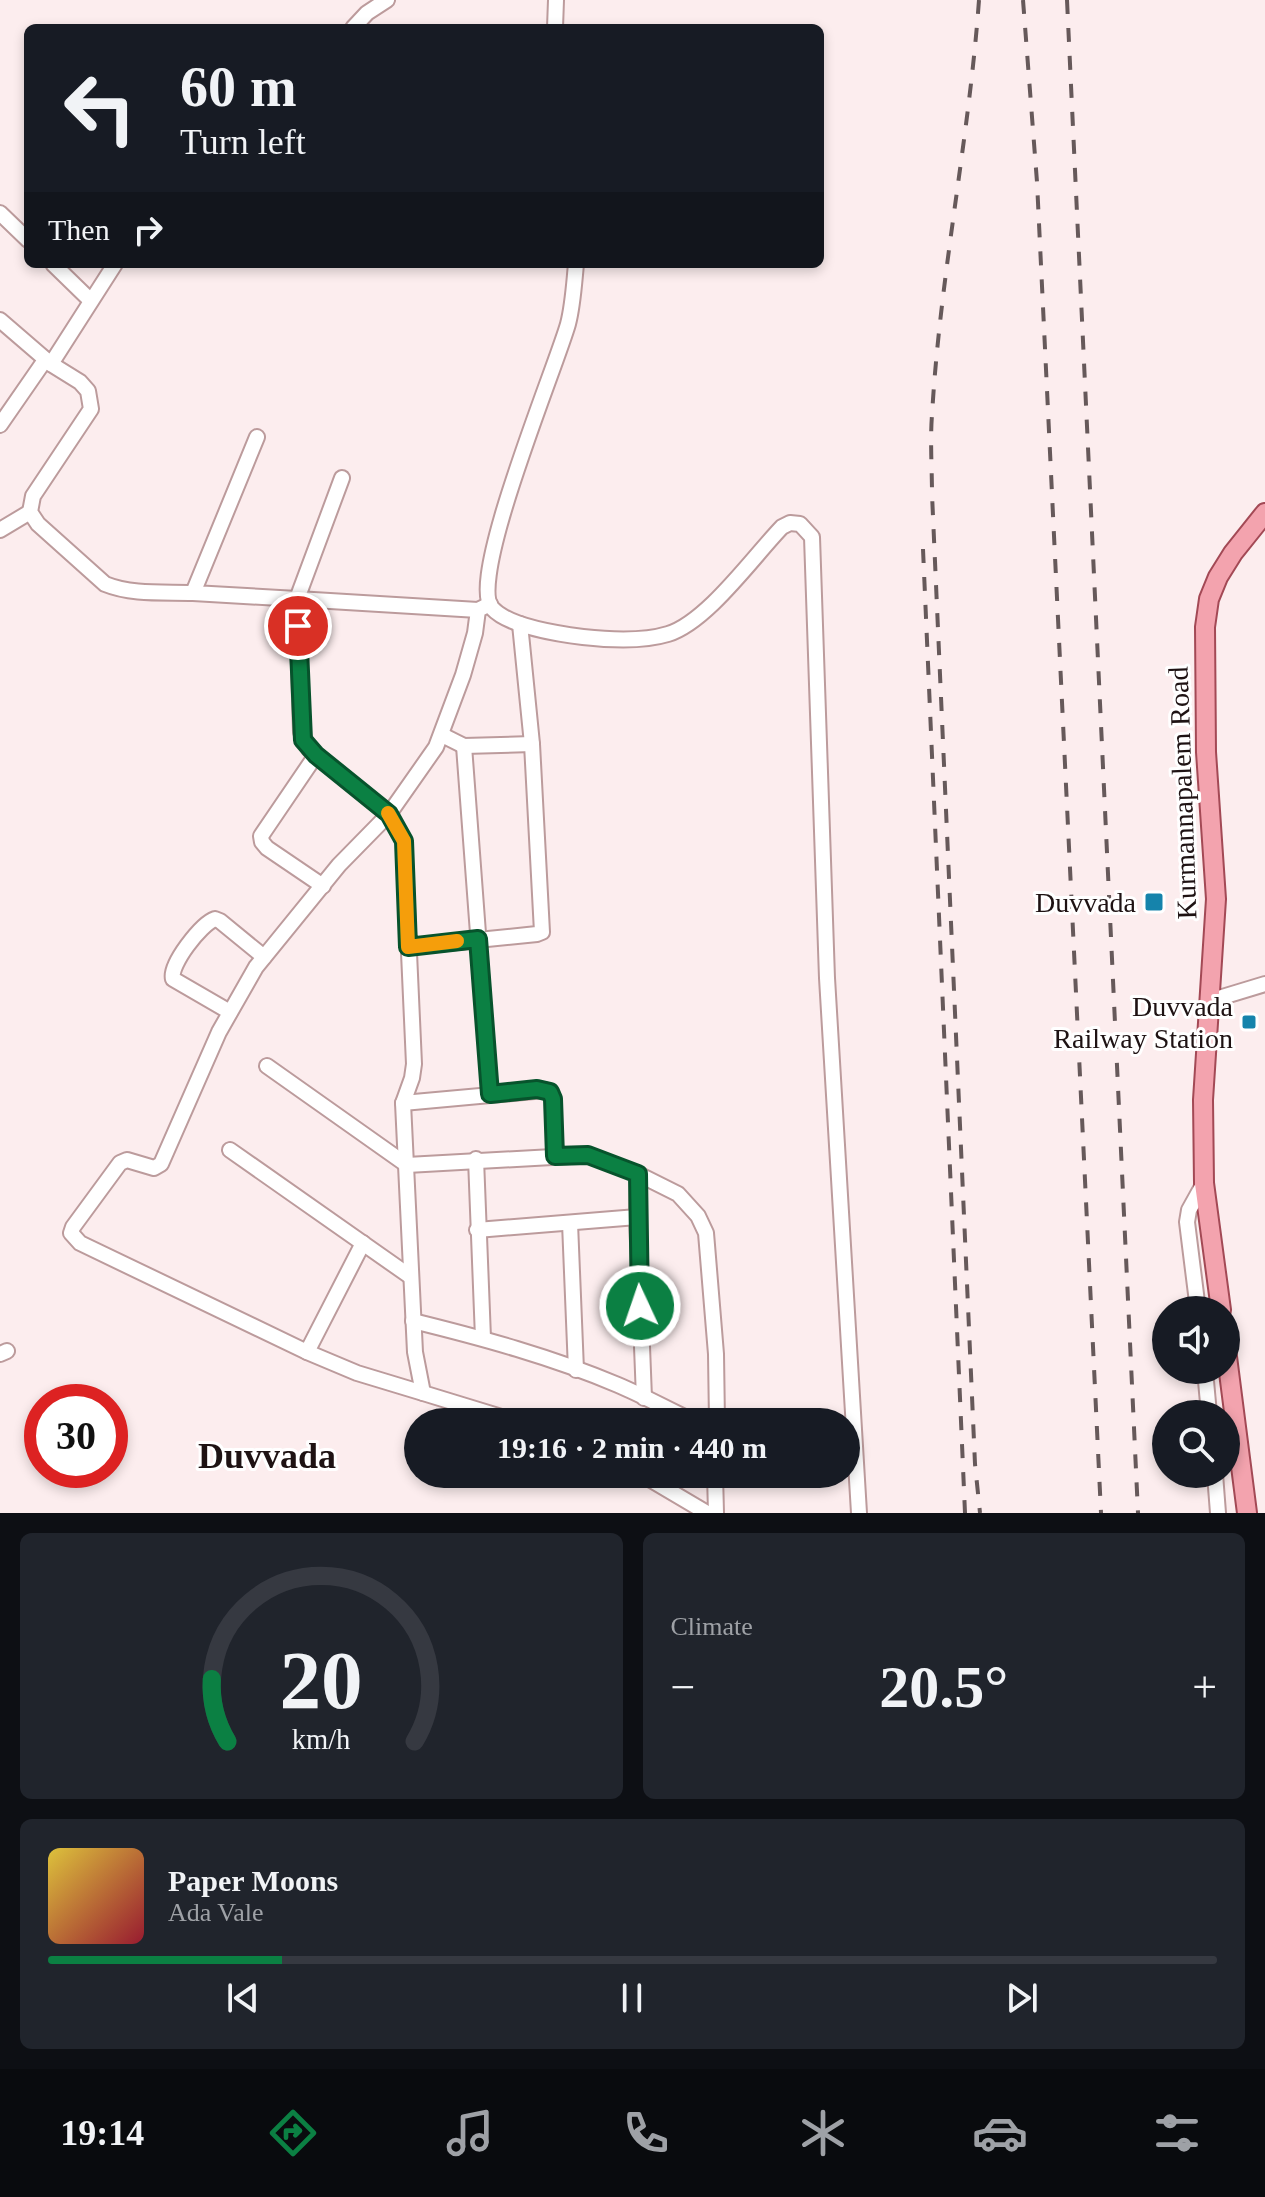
<!DOCTYPE html>
<meta charset="utf-8">
<style>
body{margin:0;font-family:Georgia,serif;background:#20242c;color:#f1f3f6;height:100vh;display:flex;flex-direction:column;font-size:30px;white-space:nowrap}
*{box-sizing:border-box;margin:0}
p{font-size:26px;color:#9ea1a6}
.icon{flex:none;width:44px;height:44px;fill:none;stroke:currentColor;stroke-width:2;stroke-linecap:round;stroke-linejoin:round}
.map{position:relative;height:1513px;overflow:hidden}
.drawer{display:flex;flex-direction:column;gap:20px;padding:20px;background:#0d0f14;flex:1}
.drawer>*{flex:none}
.guide{position:absolute;left:24px;top:24px;width:800px;height:244px;border-radius:12px;box-shadow:0 4px 12px #0003;background:#171b24;color:#f1f3f6;overflow:hidden}
.fabs{position:absolute;left:1152px;top:1296px;display:grid;gap:16px}
.fabs a{display:grid;place-items:center;width:88px;height:88px;border-radius:50%;background:#171b24;box-shadow:0 4px 12px #0003;font-size:40px}
.speed{position:absolute;left:24px;top:1384px;display:flex;gap:16px;font-size:40px;font-weight:700;text-align:center}
.speed>*{display:grid;place-content:center;width:104px;height:104px;border-radius:50%;background:#171b24;box-shadow:0 4px 12px #0003;line-height:1}
.speed .limit{border:12px solid #d22;background:#fff;color:#111}
.pin{position:absolute;display:grid;place-items:center;width:68px;height:68px;color:#fff;margin:-34px;border:4px solid #fff;border-radius:50%;box-shadow:0 2px 8px #0007}
.me{position:absolute;width:88px;margin:-44px;rotate:357deg;stroke-linejoin:round;filter:drop-shadow(0 0 6px #0008)}
.turn{display:flex;align-items:center;gap:28px;height:168px;padding:0 24px;font-size:36px}
.turn .icon{width:104px;height:104px;stroke-width:2.5}
.turn b{display:block;font-size:56px;line-height:68px}
.then{display:flex;align-items:center;height:76px;padding:0 24px;background:#0003;gap:16px;font-size:30px}
.big{font-size:60px;font-weight:700;line-height:1.1}
.drawer .card{flex:1;display:flex;flex-direction:column;justify-content:center;gap:12px;min-width:0;padding:0 28px;border-radius:12px;background:#20242c}
.drawer .dial{align-items:center;gap:0}
.dial svg{height:208px;overflow:visible;fill:none;stroke:#363941;stroke-width:7;stroke-linecap:round;text-anchor:middle}
.dial text{fill:#f1f3f6;stroke:none}
.song{display:flex;align-items:center;gap:24px}
.cover{width:96px;height:96px;border-radius:12px;background:linear-gradient(135deg,hsl(50 70% 55%),hsl(350 70% 35%))}
.played{height:8px;border-radius:4px;background:linear-gradient(90deg,#0b8043 20%,#363941 20%)}
.keys{display:flex;justify-content:space-around;direction:ltr}
.heat{display:flex;justify-content:space-between;align-items:center;font-size:44px;direction:ltr}
.drawer .tiles{flex:1;display:grid;gap:20px;grid-template-columns:1fr 1fr}
.card:last-child{grid-column:span 2}
.trip{position:absolute;left:404px;top:1408px;width:456px;height:80px;border-radius:40px;background:#171b24;box-shadow:0 4px 12px #0003;font-weight:700;line-height:80px;text-align:center}
.menu{display:flex;height:128px;justify-content:space-around;align-items:center;background:#090b0e;color:#9ea1a6}
.menu .icon{width:56px;height:56px}
.menu .selected{color:#0b8043}
.menu b{font-size:36px;color:#f1f3f6}
.map>svg:first-child{display:block}
.lines{fill:none;stroke-linecap:round;stroke-linejoin:round}
.minor-casing{stroke:#bc9b9c;stroke-width:18}
.major-casing{stroke:#a34955;stroke-width:22}
.minor{stroke:#fff;stroke-width:14}
.major{stroke:#f3a3ae;stroke-width:18}
.rail{stroke:#66595a;stroke-width:4;stroke-dasharray:14 14;stroke-linecap:butt}
.route-casing{stroke:#07532c;stroke-width:20}
.route{stroke:#0b8043;stroke-width:14}
.slow{stroke:#f59e0b;stroke-width:14}
.poi-dot{fill:#1583ab;stroke:#fff;stroke-width:3}
.labels{text-anchor:middle;stroke-width:6;stroke-linejoin:round;paint-order:stroke}
.street-label{font-size:28px;fill:#1e1213;stroke:#fff}
.poi-label{font-size:28px;fill:#1e1213;stroke:#fff;text-anchor:end}
.district-label{font-size:36px;font-weight:bold;fill:#1e1213;stroke:#fff}
</style>
<div class="map">
<svg width="1265" height="1513" viewBox="0 0 1265 1513">
<rect width="100%" height="100%" fill="#fcedee"/>
<g class="lines">
<defs>
<g id="minor">
<polyline points="353,28 367,13 387,0"/>
<polyline points="555,28 556,0"/>
<polyline points="0,213 28,240"/>
<polyline points="53,264 90,300"/>
<path d="M576 264C574 284 573 305 568 324 556 367 467 580 492 608 509 627 559 634 583 637 610 640 642 642 668 634 707 622 753 557 782 527L790 523 800 524 812 537 827 978 859 1513"/>
<path d="M0 320 51 364 80 382 88 391 91 409 33 496 30 512 38 524 105 584C132 595 163 592 193 593"/>
<polyline points="51,364 115,264"/>
<polyline points="0,425 45,360"/>
<polyline points="257,437 193,593 297,599 342,478"/>
<polyline points="0,530 30,512"/>
<polyline points="478,610 297,599 301,732 309,749 389,814 404,841 414,1064 412,1078 403,1103 415,1352 423,1393 518,1422"/>
<polyline points="442,735 464,746 532,744"/>
<polyline points="464,746 490,1094"/>
<polyline points="316,755 261,836 262,842 267,848 323,886"/>
<polyline points="408,947 537,934 542,932 532,744 520,624"/>
<polyline points="1209,1001 1265,984"/>
<path d="M230 1012 173 979C169 965 201 924 215 919L220 921 264 957"/>
<polyline points="267,1066 407,1165 588,1155 638,1174 678,1194 698,1216 706,1233 716,1354 717,1422"/>
<polyline points="403,1103 545,1090 550,1092 553,1099 555,1156"/>
<polyline points="230,1150 411,1277"/>
<polyline points="476,1159 483,1338"/>
<polyline points="638,1174 637,1217 644,1398"/>
<polyline points="570,1223 576,1370"/>
<polyline points="477,1230 637,1217"/>
<polyline points="1198,1310 1187,1222 1189,1210 1204,1183"/>
<path d="M413 1321C482 1338 552 1357 618 1385 644 1396 669 1410 695 1422"/>
<polyline points="307,1352 363,1243"/>
<polyline points="0,1354 7,1351"/>
<polyline points="1205,1370 1209,1414"/>
<polyline points="423,1393 357,1373 307,1352 80,1243 71,1233 73,1227 120,1163 127,1160 154,1168 161,1164 219,1032 256,967 339,865 389,814 436,747 463,675 475,633 478,610 490,604"/>
<polyline points="641,1474 707,1513"/>
<polyline points="715,1474 716,1513"/>
<polyline points="1215,1474 1218,1513"/>
</g>
<g id="major">
<polyline points="1221,1310 1204,1183 1203,1100 1216,899 1206,752 1205,627 1209,599 1218,577 1233,553 1265,513"/>
<polyline points="1226,1349 1247,1513"/>
</g>
</defs>
<use href="#minor" class="minor-casing"/>
<use href="#major" class="major-casing"/>
<use href="#minor" class="minor"/>
<use href="#major" class="major"/>
<g class="rail">
<path d="M979 0C969 139 940 276 932 415 930 441 932 468 932 494L975 1464 980 1513"/>
<polyline points="1023,0 1037,182 1101,1513"/>
<polyline points="1067,0 1138,1513"/>
<polyline points="923,549 965,1513"/>
</g>
</g>
<g class="lines">
<defs>
<polyline id="route" points="298,626 303,740 316,755 389,814 404,841 408,947 478,939 490,1094 537,1089 550,1092 553,1099 555,1156 588,1155 638,1174 640,1306"/>
</defs>
<use href="#route" class="route-casing"/>
<use href="#route" class="route"/>
<polyline class="slow" points="388,813 404,841 408,947 457,941"/>
</g>
<g class="poi-dot">
<rect x="1144" y="892" width="20" height="20" rx="4"/>
<rect x="1241" y="1014" width="16" height="16" rx="4"/>
</g>
<g class="labels">
<g class="street-label">
<text transform="translate(1182 793) rotate(-92)" y="10">Kurmannapalem Road</text>
</g>
<g class="poi-label">
<text x="1136" y="912">Duvvada</text>
<text x="1233" y="1016">Duvvada<tspan x="1233" dy="32">Railway Station</tspan></text>
</g>
<g class="district-label">
<text x="267" y="1468">Duvvada</text>
</g>
</g>
</svg>
<div class="fabs">
<a><svg class="icon" aria-label="sound" viewBox="0 0 24 24"><path d="M4 9h4l5-4v14l-5-4H4zM17 9q2 3 0 6"/></svg></a>
<a><svg class="icon" aria-label="search" viewBox="0 0 24 24"><circle cx="10" cy="10" r="6"/><path d="M15 15l6 6"/></svg></a>
</div>
<div class="speed"><div class="limit">30</div></div>
<div class="pin" style="left:298px;top:626px;background:#d93025"><svg class="icon" aria-label="arrive" viewBox="0 0 24 24"><path d="M6 21V4h12l-3 4 3 4H6"/></svg></div>
<svg class="me" style="left:640px;top:1306px" viewBox="-20 -20 40 40"><circle r="17" fill="#0b8043" stroke="#fff" stroke-width="3"/><path d="M0-11L8 9 0 5-8 9z" fill="#fff"/></svg>
<div class="trip">19:16 · 2 min · 440 m</div>
<div class="guide">
<div class="turn"><svg class="icon" aria-label="left" viewBox="0 0 24 24"><path d="M17 20v-9H6M10 6l-5 5 5 5"/></svg><div><b>60 m</b>Turn left</div></div>
<div class="then">Then<svg class="icon" aria-label="right" viewBox="0 0 24 24"><path d="M7 20v-9h11M14 6l5 5-5 5"/></svg></div>
</div>
</div>
<section class="drawer">
<div class="tiles">
<div class="card dial"><svg viewBox="0 0 100 80">
<path d="M14 69A42 42 0 1 1 86 69"/>
<path d="M14 69A42 42 0 0 1 8 45" stroke="#0b8043"/>
<text x="50" y="56" font-size="32" font-weight="700">20</text>
<text x="50" y="72" font-size="11">km/h</text>
</svg></div>
<div class="card"><p>Climate</p>
<div class="heat"><a>−</a><b class="big">20.5°</b><a>+</a></div>
</div>
<div class="card">
<div class="song"><i class="cover"></i><div><b>Paper Moons</b><p>Ada Vale</p></div></div>
<div class="played"></div>
<div class="keys"><svg class="icon" aria-label="previous" viewBox="0 0 24 24"><path d="M18 5L8 12l10 7zM5 5v14"/></svg><svg class="icon" aria-label="pause" viewBox="0 0 24 24"><path d="M8 5v14M16 5v14"/></svg><svg class="icon" aria-label="next" viewBox="0 0 24 24"><path d="M6 5l10 7-10 7zM19 5v14"/></svg></div>
</div>
</div>
</section>
<nav class="menu">
<b>19:14</b>
<svg class="icon selected" aria-label="directions" viewBox="0 0 24 24"><path d="M12 3l9 9-9 9-9-9zM9 14v-3h6M13 9l2 2-2 2"/></svg>
<svg class="icon" aria-label="music" viewBox="0 0 24 24"><path d="M9 18V5l10-2v13"/><circle cx="6" cy="18" r="3"/><circle cx="16" cy="16" r="3"/></svg>
<svg class="icon" aria-label="phone" viewBox="0 0 24 24"><path d="M5 4h4l2 5-3 2q2 4 5 5l2-3 5 2v4C11 20 4 13 5 4z"/></svg>
<svg class="icon" aria-label="climate" viewBox="0 0 24 24"><path d="M12 3v18M4 7l16 10M4 17L20 7"/></svg>
<svg class="icon" aria-label="car" viewBox="0 0 24 24"><path d="M5 17H2v-5l4-1 3-4h7l3 4 3 1v5h-3M9 17h6M6 11h13"/><circle cx="7" cy="17" r="2"/><circle cx="17" cy="17" r="2"/></svg>
<svg class="icon" aria-label="filters" viewBox="0 0 24 24"><path d="M4 7h16M4 17h16"/><circle cx="9" cy="7" r="2"/><circle cx="15" cy="17" r="2"/></svg>
</nav>
